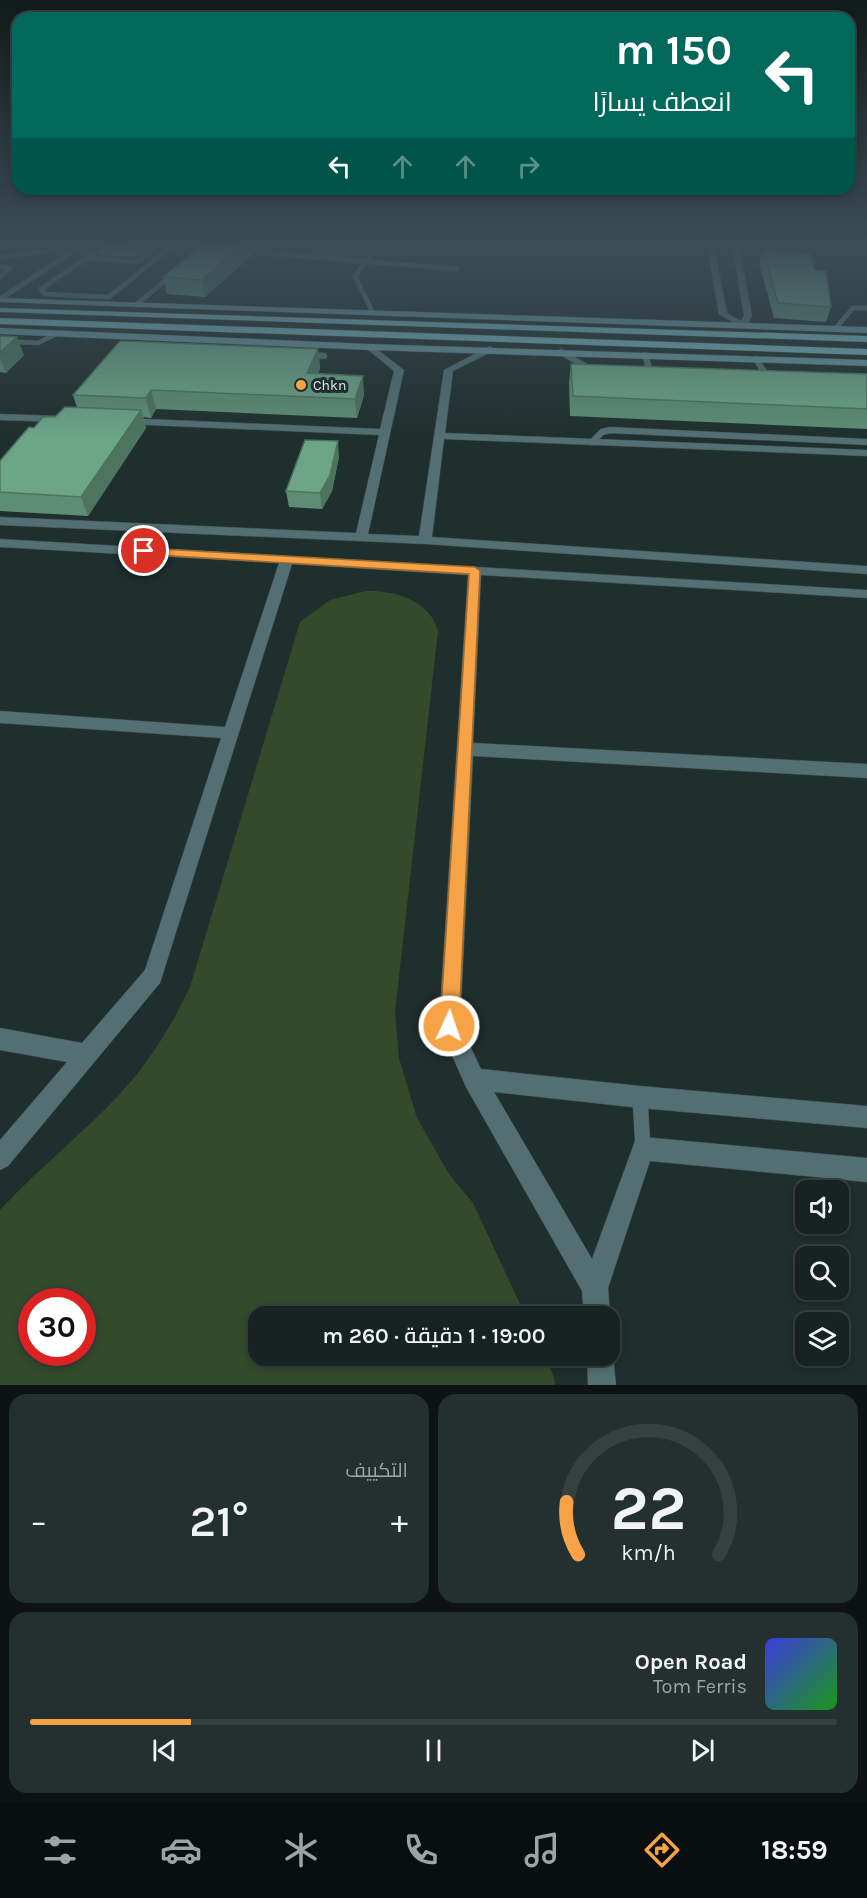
<!DOCTYPE html>
<html lang="ar">
<meta charset="utf-8">
<style>
body{margin:0;font-family:Karla,Cairo,sans-serif;background:#242f2f;color:#f1f3f6;direction:rtl;height:100vh;display:flex;flex-direction:column;font-size:22px;white-space:nowrap}
*{box-sizing:border-box;margin:0}
p{font-size:20px;color:#9ea4a5}
.icon{flex:none;width:33px;height:33px;fill:none;stroke:currentColor;stroke-width:2;stroke-linecap:round;stroke-linejoin:round}
.map{position:relative;height:1385px;overflow:hidden;direction:ltr}
.side{display:flex;flex-direction:column;gap:9px;padding:9px;background:#0d1313;flex:1}
.side>*{flex:none}
.banner{position:absolute;left:12px;top:12px;width:843px;height:183px;border-radius:18px;box-shadow:0 3px 9px #0003,0 0 0 2px #364040;direction:rtl;background:#00695c;color:#fff;overflow:hidden}
.fabs{position:absolute;left:795px;top:1180px;display:grid;gap:12px}
.fabs a{display:grid;place-items:center;width:54px;height:54px;border-radius:12px;background:#172322;box-shadow:0 3px 9px #0003,0 0 0 2px #364040;font-size:30px}
.speed{position:absolute;left:18px;top:1288px;display:flex;gap:12px;font-size:30px;font-weight:700;text-align:center}
.speed>*{display:grid;place-content:center;width:78px;height:78px;border-radius:50%;background:#172322;box-shadow:0 3px 9px #0003,0 0 0 2px #364040;line-height:1}
.speed .limit{border:9px solid #d22;background:#fff;color:#111}
.pin{position:absolute;display:grid;place-items:center;width:51px;height:51px;color:#fff;margin:-26px;border:3px solid #fff;border-radius:50%;box-shadow:0 2px 6px #0007}
.me{position:absolute;width:66px;margin:-33px;rotate:3deg;stroke-linejoin:round;filter:drop-shadow(0 0 4px #0008)}
.turn{display:flex;align-items:center;gap:21px;height:126px;padding:0 24px;font-size:27px}
.turn .icon{width:78px;height:78px;stroke-width:2.5}
.turn b{display:block;font-size:42px;line-height:51px}
.lanes{display:flex;align-items:center;height:57px;padding:0 24px;background:#0003;justify-content:center;gap:30px;direction:ltr}
.lanes .off{opacity:.35}
.big{font-size:45px;font-weight:600;line-height:1.1}
.side .widget{flex:1;display:flex;flex-direction:column;justify-content:center;gap:9px;min-width:0;padding:0 21px;border-radius:18px;background:#242f2f}
.side .dial{align-items:center;gap:0}
.dial svg{height:156px;overflow:visible;fill:none;stroke:#364040;stroke-width:7;stroke-linecap:round;text-anchor:middle}
.dial text{fill:#f1f3f6;stroke:none}
.song{display:flex;align-items:center;gap:18px}
.cover{width:72px;height:72px;border-radius:9px;background:linear-gradient(135deg,hsl(240 70% 55%),hsl(120 70% 35%))}
.played{height:6px;border-radius:3px;background:linear-gradient(90deg,#f6a246 20%,#364040 20%)}
.keys{display:flex;justify-content:space-around;direction:ltr}
.heat{display:flex;justify-content:space-between;align-items:center;font-size:33px;direction:ltr}
.side .tiles{flex:1;display:grid;gap:9px;grid-template-columns:1fr 1fr}
.widget:last-child{grid-column:span 2}
.trip{position:absolute;left:248px;top:1306px;width:372px;height:60px;border-radius:18px;background:#172322;box-shadow:0 3px 9px #0003,0 0 0 2px #364040;font-weight:600;line-height:60px;text-align:center;direction:rtl}
.menu{display:flex;height:96px;justify-content:space-around;align-items:center;background:#090e0e;color:#9ea4a5}
.menu .icon{width:42px;height:42px}
.menu .current{color:#f6a246}
.menu b{font-size:27px;color:#f1f3f6}
.map>svg:first-child{display:block}
.green{fill:#334b2a;fill-rule:evenodd}
.lines{fill:none;stroke-linecap:round;stroke-linejoin:round}
.service-far2-casing{stroke:#3e4d4b;stroke-width:5}
.service-far1-casing{stroke:#3e4d4b;stroke-width:7}
.service-casing{stroke:#3e4d4b;stroke-width:16}
.minor-casing{stroke:#3e4d4b;stroke-width:1}
.secondary-casing{stroke:#3e4d4b;stroke-width:1}
.primary-casing{stroke:#3e4d4b;stroke-width:1}
.service-far2{stroke:#536f74;stroke-width:4.5}
.service-far1{stroke:#536f74;stroke-width:6}
.service{stroke:#536f74;stroke-width:15}
.minor{fill:#536f74;fill-rule:evenodd}
.secondary{fill:#67959d;fill-rule:evenodd}
.primary{fill:#76b2bc;fill-rule:evenodd}
.wall{fill:#5d8e75}
.shaded-wall{fill:#4c745f}
.building{fill:#6ca588;stroke:#4c745f;stroke-width:1.5}
.route{fill:#f6a246;stroke:#a0692e;stroke-width:1.5}
.poi-dot{fill:#f6a246;stroke:#1f2f2d;stroke-width:2}
.labels{text-anchor:middle;stroke-width:6;stroke-linejoin:round;paint-order:stroke}
.far-poi-label{font-size:14px;fill:#e0eae9;stroke:#1f2f2d;text-anchor:start}
</style>
<div class="map">
<svg width="867" height="1385" viewBox="0 0 867 1385">
<rect width="100%" height="100%" fill="#1f2f2d"/>
<path class="green" d="M366 591C394 590 430 600 438 631L395 1012 399 1058 417 1118 449 1174 473 1203 526 1317H258V1356H545L554 1377 555 1385H0V1210C37 1170 79 1137 116 1098 147 1066 171 1027 190 987L300 622 330 600ZM32 1302H82V1353H32Z"/>
<g class="lines">
<defs>
<g id="service-far2">
<polyline points="106,245 41,289 45,294 109,297 173,245"/>
<polyline points="276,254 457,269"/>
<polyline points="87,258 137,262 160,245"/>
<polyline points="0,267 10,268 0,277"/>
<polyline points="136,305 173,274"/>
<polyline points="373,313 355,276 379,245"/>
<polyline points="835,329 853,308 867,308"/>
<polyline points="0,341 38,343 58,333"/>
</g>
<g id="service-far1">
<polyline points="561,352 590,369"/>
<polyline points="308,355 324,356"/>
<polyline points="645,355 652,378"/>
<polyline points="756,359 769,380"/>
<polyline points="592,442 602,432 610,430 867,442"/>
</g>
<polyline id="service" points="640,1097 643,1149"/>
<g id="minor">
<polygon points="58,245 69,245 43,254 0,259 0,255 42,250"/>
<polygon points="79,245 87,245 0,302 0,296"/>
<polygon points="707,245 714,245 727,313 741,321 744,316 732,245 739,245 752,316 746,327 740,327 719,314"/>
<polygon points="370,344 404,370 368,534 419,536 444,370 490,346 494,349 493,351 453,371 445,433 867,450 867,456 444,439 432,537 867,566 867,574 425,544 0,525 0,517 356,533 379,435 124,424 119,421 124,418 380,429 394,371 367,349 366,347"/>
<polygon points="0,414 61,416 66,419 61,422 0,420"/>
<polygon points="0,539 867,590 867,598 481,575 473,743 867,764 867,778 473,756 460,1025 481,1069 640,1086 867,1106 867,1128 640,1108 494,1092 592,1259 635,1141 643,1137 867,1158 867,1182 650,1161 608,1288 610,1317 609,1320 609,1317 584,1317 582,1291 466,1087 439,1026 468,575 292,564 160,983 8,1166 0,1170 0,1140 67,1062 0,1050 0,1028 82,1043 145,970 221,738 0,723 0,711 225,727 279,563 0,547"/>
<polygon points="609,1346 613,1356 616,1385 588,1385 587,1356 609,1356"/>
</g>
<g id="secondary">
<polygon points="0,298 867,327 867,333 0,302"/>
<polygon points="0,328 370,344 867,360 867,366 370,350 0,334"/>
</g>
<g id="primary">
<polygon points="0,308 867,336 867,342 0,312"/>
<polygon points="0,318 867,349 867,355 0,324"/>
</g>
</defs>
<use href="#service-far2" class="service-far2-casing"/>
<use href="#service-far1" class="service-far1-casing"/>
<use href="#service" class="service-casing"/>
<use href="#minor" class="minor-casing"/>
<use href="#secondary" class="secondary-casing"/>
<use href="#primary" class="primary-casing"/>
<use href="#service-far2" class="service-far2"/>
<use href="#service-far1" class="service-far1"/>
<use href="#service" class="service"/>
<use href="#minor" class="minor"/>
<use href="#secondary" class="secondary"/>
<use href="#primary" class="primary"/>
</g>
<g class="wall">
<polygon points="97,245 152,245 135,257 100,255"/>
<polygon points="202,245 263,245 205,297 167,294 163,277"/>
<polygon points="763,249 814,270 831,307 826,322 774,318 759,263"/>
<polygon points="0,336 24,355 6,373 0,372"/>
<polygon points="318,349 320,368 318,374 364,395 357,418 156,409 151,418 143,417 146,428 88,516 0,511 0,461 34,428 77,407 73,395"/>
<polygon points="571,364 867,374 867,429 570,416 569,383"/>
<polygon points="339,457 332,491 322,509 289,507 286,491"/>
</g>
<g class="shaded-wall">
<polygon points="132,245 152,245 135,257"/>
<polygon points="242,245 263,245 205,297 202,280"/>
<polygon points="17,337 24,355 6,373 0,358 0,352"/>
<polygon points="318,349 320,368 309,392 307,373"/>
<polygon points="363,376 364,395 357,418 355,399"/>
<polygon points="151,390 156,409 151,418 146,398"/>
<polygon points="141,410 146,428 88,516 81,497"/>
<polygon points="338,441 339,457 332,491 322,509 320,493"/>
</g>
<g class="building">
<polygon points="202,245 242,245 202,280 163,277"/>
<polygon points="763,249 811,254 814,270 826,271 831,307 778,303"/>
<polygon points="0,336 17,337 0,352"/>
<polygon points="120,341 318,349 307,373 363,376 355,399 151,390 146,398 73,395"/>
<polygon points="571,364 867,374 867,409 573,396"/>
<polygon points="65,407 141,410 81,497 0,492 0,461 29,427 34,428 43,417 55,417"/>
<polygon points="305,440 338,441 330,475 320,493 286,491"/>
</g>
<linearGradient id="sky" x2="0" y2="1"><stop stop-color="#111a19"/><stop offset="0.56" stop-color="#3c4d57"/><stop offset="1" stop-color="#3c4d57" stop-opacity="0"/></linearGradient>
<rect width="867" height="439" fill="url(#sky)"/>
<polygon class="route" points="144,548 475,567 480,571 459,1026 456,1033 449,1036 443,1033 440,1026 469,574 140,554 138,551"/>
<circle class="poi-dot" cx="301" cy="385" r="6"/>
<g class="labels">
<g class="far-poi-label">
<text x="313" y="390">Chkn</text>
</g>
</g>
</svg>
<div class="fabs">
<a><svg class="icon" aria-label="sound" viewBox="0 0 24 24"><path d="M4 9h4l5-4v14l-5-4H4zM17 9q2 3 0 6"/></svg></a>
<a><svg class="icon" aria-label="search" viewBox="0 0 24 24"><circle cx="10" cy="10" r="6"/><path d="M15 15l6 6"/></svg></a>
<a><svg class="icon" aria-label="layers" viewBox="0 0 24 24"><path d="M12 4l9 5-9 5-9-5zM3 14l9 5 9-5"/></svg></a>
</div>
<div class="speed"><div class="limit">30</div></div>
<div class="pin" style="left:144px;top:551px;background:#d93025"><svg class="icon" aria-label="arrive" viewBox="0 0 24 24"><path d="M6 21V4h12l-3 4 3 4H6"/></svg></div>
<svg class="me" style="left:449px;top:1026px" viewBox="-20 -20 40 40"><circle r="17" fill="#f6a246" stroke="#fff" stroke-width="3"/><path d="M0-11L8 9 0 5-8 9z" fill="#fff"/></svg>
<div class="trip">19:00 · 1 دقيقة · 260 m</div>
<div class="banner">
<div class="turn"><svg class="icon" aria-label="left" viewBox="0 0 24 24"><path d="M17 20v-9H6M10 6l-5 5 5 5"/></svg><div><b>150 m</b>انعطف يسارًا</div></div>
<div class="lanes"><svg class="icon" aria-label="left" viewBox="0 0 24 24"><path d="M17 20v-9H6M10 6l-5 5 5 5"/></svg><svg class="icon off" aria-label="ahead" viewBox="0 0 24 24"><path d="M12 20V5M6 11l6-6 6 6"/></svg><svg class="icon off" aria-label="ahead" viewBox="0 0 24 24"><path d="M12 20V5M6 11l6-6 6 6"/></svg><svg class="icon off" aria-label="right" viewBox="0 0 24 24"><path d="M7 20v-9h11M14 6l5 5-5 5"/></svg></div>
</div>
</div>
<section class="side">
<div class="tiles">
<div class="widget dial"><svg viewBox="0 0 100 80">
<path d="M14 69A42 42 0 1 1 86 69"/>
<path d="M14 69A42 42 0 0 1 8 42" stroke="#f6a246"/>
<text x="50" y="56" font-size="32" font-weight="700">22</text>
<text x="50" y="72" font-size="11">km/h</text>
</svg></div>
<div class="widget"><p>التكييف</p>
<div class="heat"><a>−</a><b class="big">21°</b><a>+</a></div>
</div>
<div class="widget">
<div class="song"><i class="cover"></i><div><b>Open Road</b><p>Tom Ferris</p></div></div>
<div class="played"></div>
<div class="keys"><svg class="icon" aria-label="previous" viewBox="0 0 24 24"><path d="M18 5L8 12l10 7zM5 5v14"/></svg><svg class="icon" aria-label="pause" viewBox="0 0 24 24"><path d="M8 5v14M16 5v14"/></svg><svg class="icon" aria-label="next" viewBox="0 0 24 24"><path d="M6 5l10 7-10 7zM19 5v14"/></svg></div>
</div>
</div>
</section>
<nav class="menu">
<b>18:59</b>
<svg class="icon current" aria-label="directions" viewBox="0 0 24 24"><path d="M12 3l9 9-9 9-9-9zM9 14v-3h6M13 9l2 2-2 2"/></svg>
<svg class="icon" aria-label="music" viewBox="0 0 24 24"><path d="M9 18V5l10-2v13"/><circle cx="6" cy="18" r="3"/><circle cx="16" cy="16" r="3"/></svg>
<svg class="icon" aria-label="phone" viewBox="0 0 24 24"><path d="M5 4h4l2 5-3 2q2 4 5 5l2-3 5 2v4C11 20 4 13 5 4z"/></svg>
<svg class="icon" aria-label="climate" viewBox="0 0 24 24"><path d="M12 3v18M4 7l16 10M4 17L20 7"/></svg>
<svg class="icon" aria-label="car" viewBox="0 0 24 24"><path d="M5 17H2v-5l4-1 3-4h7l3 4 3 1v5h-3M9 17h6M6 11h13"/><circle cx="7" cy="17" r="2"/><circle cx="17" cy="17" r="2"/></svg>
<svg class="icon" aria-label="filters" viewBox="0 0 24 24"><path d="M4 7h16M4 17h16"/><circle cx="9" cy="7" r="2"/><circle cx="15" cy="17" r="2"/></svg>
</nav>
